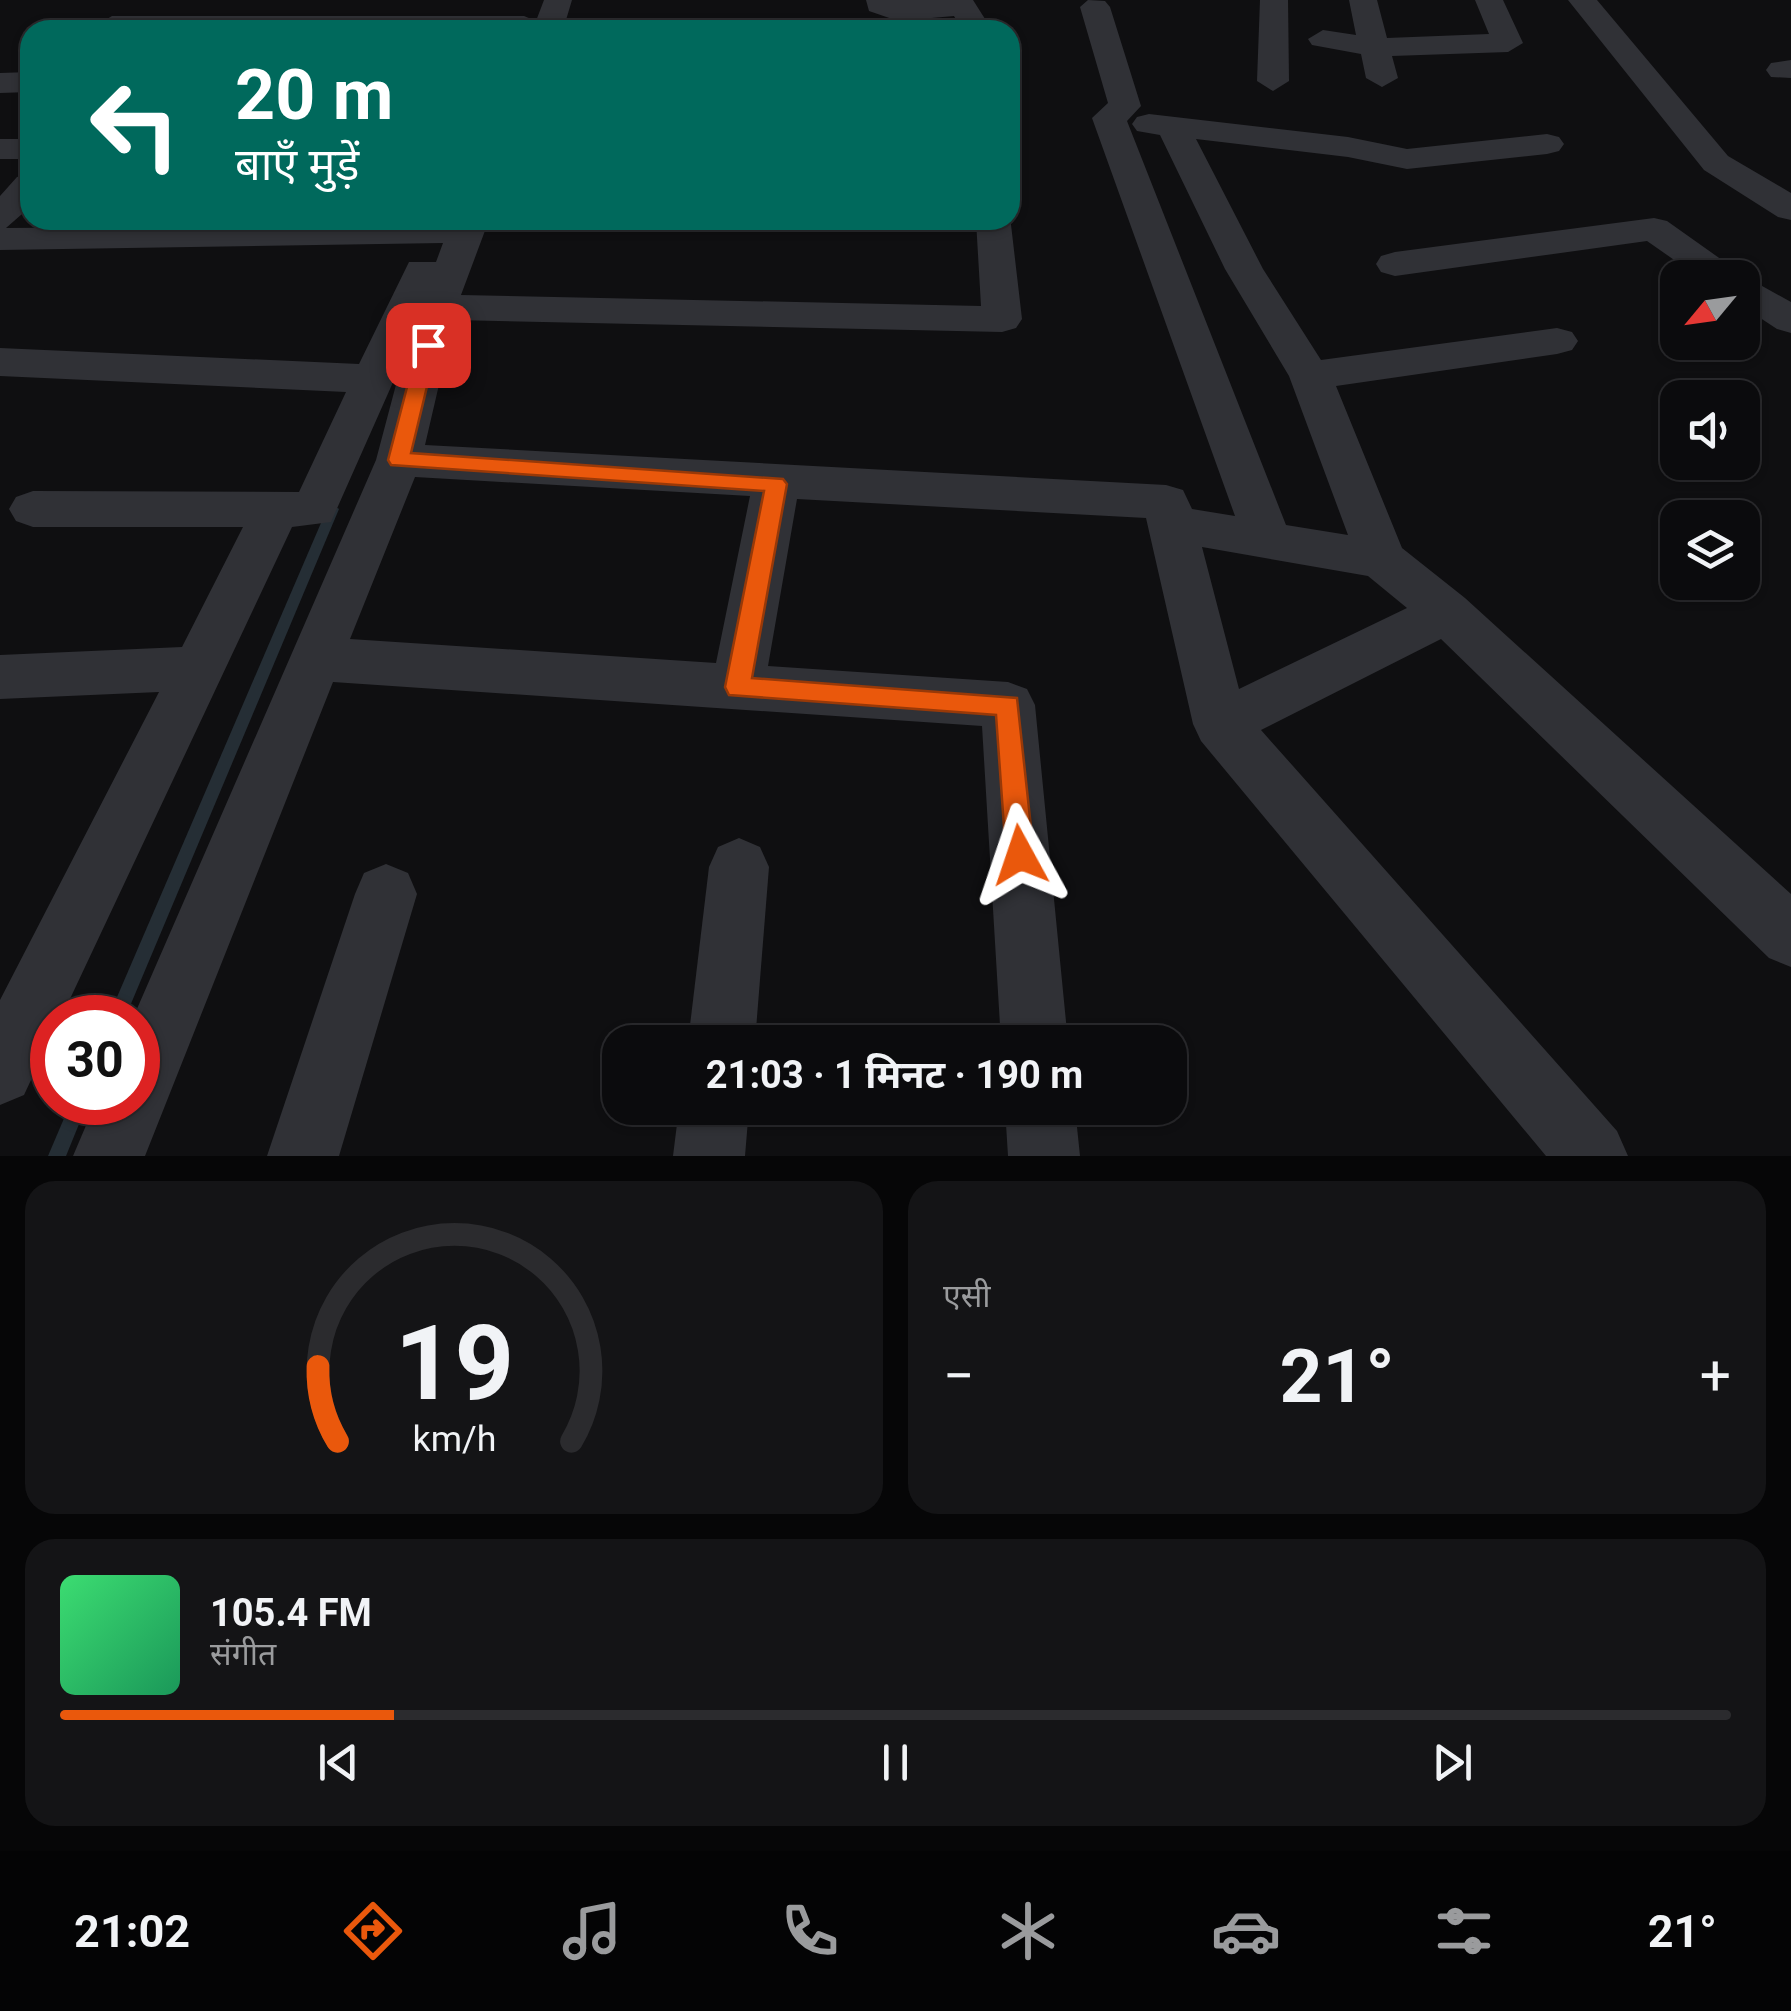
<!DOCTYPE html>
<html lang="hi">
<meta charset="utf-8">
<style>
body{margin:0;font-family:Roboto,"Noto Sans Devanagari",sans-serif;background:#141416;color:#f1f3f6;height:100vh;display:flex;flex-direction:column;font-size:38px;white-space:nowrap}
*{box-sizing:border-box;margin:0}
p{font-size:32px;color:#9a9b9d}
.icon{flex:none;width:55px;height:55px;fill:none;stroke:currentColor;stroke-width:2;stroke-linecap:round;stroke-linejoin:round}
.map{position:relative;height:1156px;overflow:hidden}
.panel{display:flex;flex-direction:column;gap:25px;padding:25px;background:#060607;flex:1}
.panel>*{flex:none}
.guide{position:absolute;left:20px;top:20px;width:1000px;height:210px;border-radius:30px;box-shadow:0 2px 8px #0004,0 0 0 2px #2b2b2e;background:#00695c;color:#fff;overflow:hidden}
.needle{width:65px;rotate:241deg}
.buttons{position:absolute;left:1660px;top:260px;display:grid;gap:20px}
.buttons a{display:grid;place-items:center;width:100px;height:100px;border-radius:20px;background:#0b0b0d;box-shadow:0 2px 8px #0004,0 0 0 2px #2b2b2e;font-size:50px}
.speed{position:absolute;left:30px;top:995px;display:flex;gap:20px;font-size:50px;font-weight:700;text-align:center}
.speed>*{display:grid;place-content:center;width:130px;height:130px;border-radius:50%;background:#0b0b0d;box-shadow:0 2px 8px #0004,0 0 0 2px #2b2b2e;line-height:1}
.speed .limit{border:15px solid #d22;background:#fff;color:#111}
.pin{position:absolute;display:grid;place-items:center;width:85px;height:85px;color:#fff;margin:-42px;border-radius:20px;box-shadow:0 5px 15px #0006}
.me{position:absolute;width:110px;margin:-55px;rotate:355deg;stroke-linejoin:round;filter:drop-shadow(0 0 8px #0008)}
.turn{display:flex;align-items:center;gap:35px;height:210px;padding:0 50px;font-size:45px}
.turn .icon{width:130px;height:130px;stroke-width:2.5}
.turn b{display:block;font-size:70px;line-height:85px}
.big{font-size:75px;font-weight:700;line-height:1.1}
.panel .widget{flex:1;display:flex;flex-direction:column;justify-content:center;gap:15px;min-width:0;padding:0 35px;border-radius:30px;background:#141416}
.panel .dial{align-items:center;gap:0}
.dial svg{height:260px;overflow:visible;fill:none;stroke:#2b2b2e;stroke-width:7;stroke-linecap:round;text-anchor:middle}
.dial text{fill:#f1f3f6;stroke:none}
.song{display:flex;align-items:center;gap:30px}
.cover{width:120px;height:120px;border-radius:15px;background:linear-gradient(135deg,hsl(140 70% 55%),hsl(150 70% 35%))}
.played{height:10px;border-radius:5px;background:linear-gradient(90deg,#ea580c 20%,#2b2b2e 20%)}
.keys{display:flex;justify-content:space-around;direction:ltr}
.heat{display:flex;justify-content:space-between;align-items:center;font-size:55px;direction:ltr}
.panel .tiles{flex:1;display:grid;gap:25px;grid-template-columns:1fr 1fr}
.widget:last-child{grid-column:span 2}
.trip{position:absolute;left:602px;top:1025px;width:585px;height:100px;border-radius:30px;background:#0b0b0d;box-shadow:0 2px 8px #0004,0 0 0 2px #2b2b2e;font-weight:700;line-height:100px;text-align:center}
.tabs{display:flex;height:160px;justify-content:space-around;align-items:center;background:#040405;color:#9a9b9d}
.tabs .icon{width:70px;height:70px}
.tabs .selected{color:#ea580c}
.tabs b{font-size:45px;color:#f1f3f6}
.map>svg:first-child{display:block}
.lines{fill:none;stroke-linecap:round;stroke-linejoin:round}
.stream{fill:#252e35;fill-rule:evenodd}
.minor{fill:#303136;fill-rule:evenodd}
.route{fill:#ea580c;stroke:#983908;stroke-width:2.5}
</style>
<div class="map">
<svg width="1791" height="1156" viewBox="0 0 1791 1156">
<rect width="100%" height="100%" fill="#0f0f11"/>
<g class="lines">
<g class="stream">
<polygon points="333,505 339,509 125,1018 108,1018 327,509"/>
<polygon points="71,1102 88,1102 66,1156 48,1156"/>
</g>
<g class="minor">
<polygon points="544,0 572,0 563,30 101,30 97,25 112,16 524,16 536,21"/>
<polygon points="866,0 973,0 992,30 962,30 954,16 898,21 869,11"/>
<path d="M1088 0 1105 1 1110 7 1141 106 1127 121 1286 525 1348 535 1289 376 1225 269 1160 135 1137 131 1132 124 1137 117 1149 114 1348 137 1407 149 1547 134 1559 137 1564 144 1559 151 1547 154 1407 169 1348 157 1196 139 1263 269 1321 360 1557 328 1572 332 1578 341 1572 350 1557 354 1336 386 1402 548 1465 598 1791 894V967L1769 958 1441 639 1261 730 1617 1131 1628 1156H1546L1201 741 1193 724 1146 518 797 499 768 666 1008 682 1027 689 1035 705 1068 1042H1001L982 726 333 682 145 1156H73L96 1102H138V1018H133L376 460 402 362 331 522 292 527 61 1018H52V1035L24 1095 0 1105V1000L159 692 0 699V655L182 647 243 527H33L16 521 9 509 16 497 33 491 299 492 346 392 0 376V348L359 364 409 262H436L443 243 0 250V196L17 177 30 174V207L6 228 451 225 453 220H489L461 295 981 306 976 220 1010 216 1022 319 1016 328 1002 332 454 320 425 445 1166 485 1183 490 1192 509 1235 516 1092 118 1108 103 1080 7ZM415 477 750 496 716 663 350 639ZM1202 547 1368 576 1407 608 1239 689Z"/>
<polygon points="1260,0 1288,0 1289,81 1273,91 1257,81"/>
<polygon points="1349,0 1377,0 1387,38 1489,34 1475,0 1503,0 1523,43 1508,52 1392,56 1398,78 1382,87 1366,78 1361,54 1312,45 1308,39 1323,30 1356,35"/>
<polygon points="1568,0 1597,0 1728,156 1791,193 1791,220 1778,217 1704,170"/>
<polygon points="1791,60 1791,78 1771,77 1766,70 1771,63"/>
<polygon points="30,72 30,92 0,93 0,73"/>
<rect x="0" y="139" width="30" height="20"/>
<polygon points="1654,218 1667,221 1746,277 1791,302 1791,333 1777,329 1742,306 1742,278 1700,278 1647,241 1395,276 1381,272 1376,264 1381,256 1395,252"/>
<polygon points="739,838 760,847 769,867 755,1042 688,1042 709,867 718,847"/>
<polygon points="386,864 408,873 417,894 339,1156 267,1156 355,894 364,873"/>
<polygon points="679,1108 749,1108 745,1156 673,1156"/>
<polygon points="1005,1108 1075,1108 1080,1156 1008,1156"/>
</g>
</g>
<polygon class="route" points="428,339 437,345 411,453 783,479 787,484 752,678 1017,698 1034,855 1030,864 1020,868 1010,864 1006,855 996,715 729,695 725,687 764,491 391,465 388,460 418,345"/>
</svg>
<div class="buttons">
<a><svg class="needle" viewBox="-14 -14 28 28"><path d="M0-13l5 13h-10z" fill="#e53935"/><path d="M0 13l5-13h-10z" fill="#9a9b9d"/></svg></a>
<a><svg class="icon" aria-label="sound" viewBox="0 0 24 24"><path d="M4 9h4l5-4v14l-5-4H4zM17 9q2 3 0 6"/></svg></a>
<a><svg class="icon" aria-label="layers" viewBox="0 0 24 24"><path d="M12 4l9 5-9 5-9-5zM3 14l9 5 9-5"/></svg></a>
</div>
<div class="speed"><div class="limit">30</div></div>
<div class="pin" style="left:428px;top:345px;background:#d93025"><svg class="icon" aria-label="arrive" viewBox="0 0 24 24"><path d="M6 21V4h12l-3 4 3 4H6"/></svg></div>
<svg class="me" style="left:1020px;top:855px" viewBox="-20 -20 40 40"><path d="M0-17L14 15 0 8-14 15z" fill="#ea580c" stroke="#fff" stroke-width="4"/></svg>
<div class="trip">21:03 · 1 मिनट · 190 m</div>
<div class="guide">
<div class="turn"><svg class="icon" aria-label="left" viewBox="0 0 24 24"><path d="M17 20v-9H6M10 6l-5 5 5 5"/></svg><div><b>20 m</b>बाएँ मुड़ें</div></div>
</div>
</div>
<section class="panel">
<div class="tiles">
<div class="widget dial"><svg viewBox="0 0 100 80">
<path d="M14 69A42 42 0 1 1 86 69"/>
<path d="M14 69A42 42 0 0 1 8 46" stroke="#ea580c"/>
<text x="50" y="56" font-size="32" font-weight="700">19</text>
<text x="50" y="72" font-size="11">km/h</text>
</svg></div>
<div class="widget"><p>एसी</p>
<div class="heat"><a>−</a><b class="big">21°</b><a>+</a></div>
</div>
<div class="widget">
<div class="song"><i class="cover"></i><div><b>105.4 FM</b><p>संगीत</p></div></div>
<div class="played"></div>
<div class="keys"><svg class="icon" aria-label="previous" viewBox="0 0 24 24"><path d="M18 5L8 12l10 7zM5 5v14"/></svg><svg class="icon" aria-label="pause" viewBox="0 0 24 24"><path d="M8 5v14M16 5v14"/></svg><svg class="icon" aria-label="next" viewBox="0 0 24 24"><path d="M6 5l10 7-10 7zM19 5v14"/></svg></div>
</div>
</div>
</section>
<nav class="tabs">
<b>21:02</b>
<svg class="icon selected" aria-label="directions" viewBox="0 0 24 24"><path d="M12 3l9 9-9 9-9-9zM9 14v-3h6M13 9l2 2-2 2"/></svg>
<svg class="icon" aria-label="music" viewBox="0 0 24 24"><path d="M9 18V5l10-2v13"/><circle cx="6" cy="18" r="3"/><circle cx="16" cy="16" r="3"/></svg>
<svg class="icon" aria-label="phone" viewBox="0 0 24 24"><path d="M5 4h4l2 5-3 2q2 4 5 5l2-3 5 2v4C11 20 4 13 5 4z"/></svg>
<svg class="icon" aria-label="climate" viewBox="0 0 24 24"><path d="M12 3v18M4 7l16 10M4 17L20 7"/></svg>
<svg class="icon" aria-label="car" viewBox="0 0 24 24"><path d="M5 17H2v-5l4-1 3-4h7l3 4 3 1v5h-3M9 17h6M6 11h13"/><circle cx="7" cy="17" r="2"/><circle cx="17" cy="17" r="2"/></svg>
<svg class="icon" aria-label="filters" viewBox="0 0 24 24"><path d="M4 7h16M4 17h16"/><circle cx="9" cy="7" r="2"/><circle cx="15" cy="17" r="2"/></svg>
<b>21°</b>
</nav>
